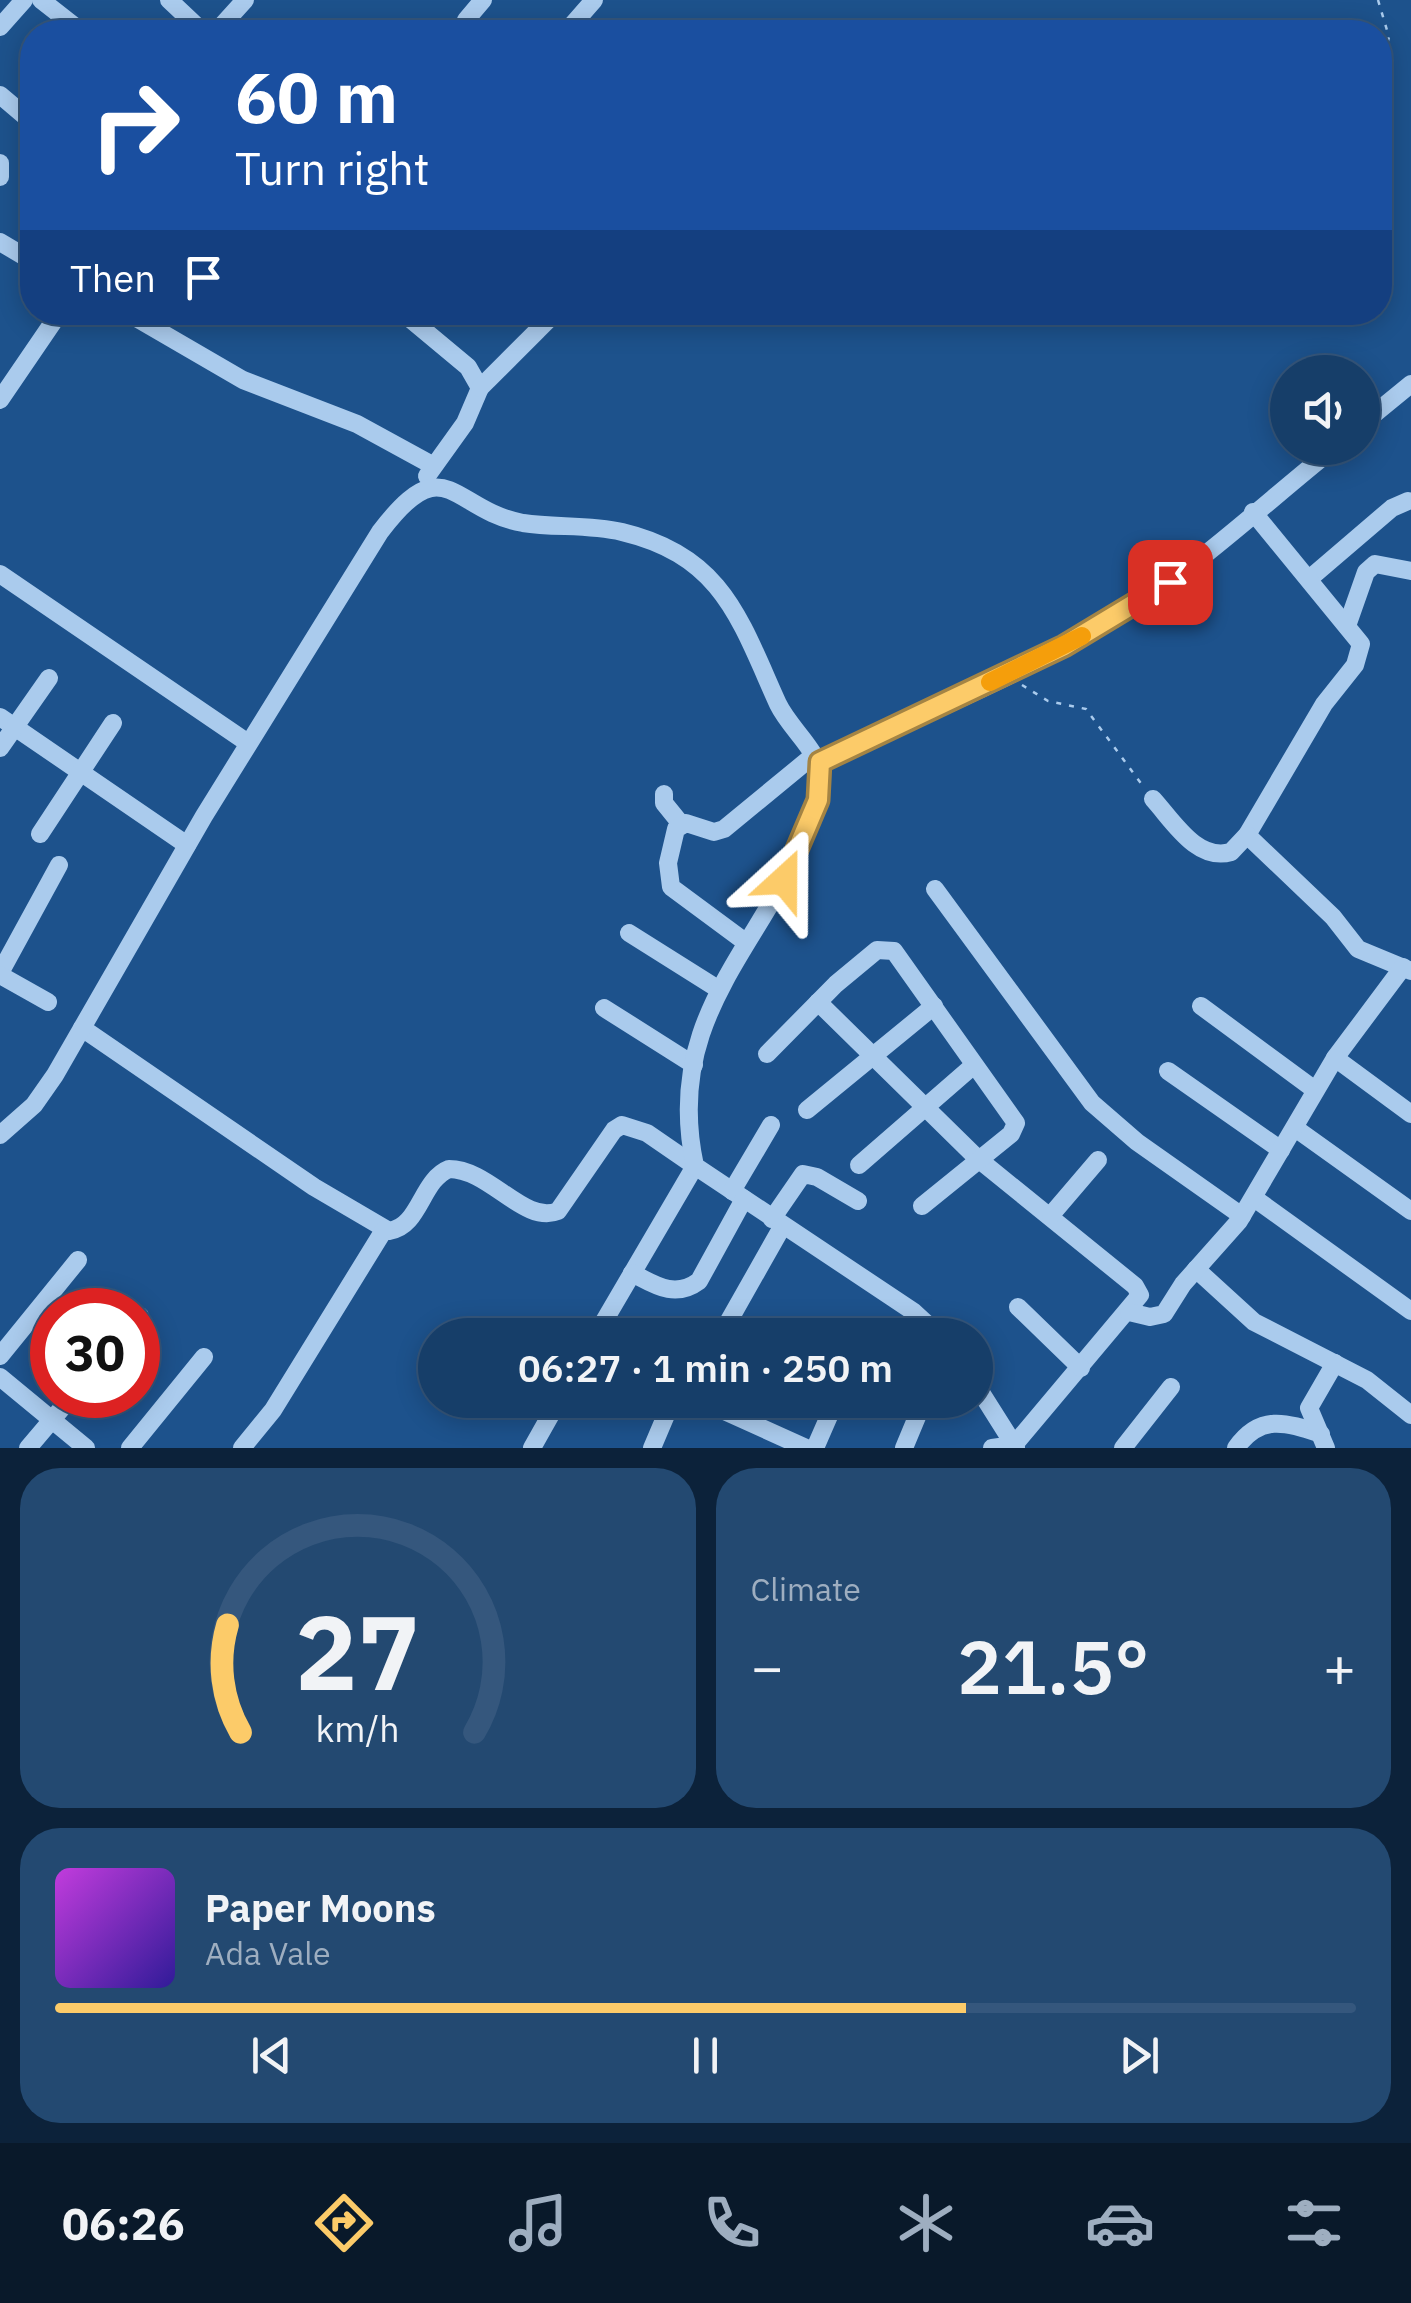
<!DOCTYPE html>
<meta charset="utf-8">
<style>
body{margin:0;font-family:"IBM Plex Sans",sans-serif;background:#234971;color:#f1f3f6;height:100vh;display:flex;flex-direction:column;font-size:38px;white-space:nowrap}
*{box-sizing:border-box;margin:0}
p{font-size:32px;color:#9eaec0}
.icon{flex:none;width:55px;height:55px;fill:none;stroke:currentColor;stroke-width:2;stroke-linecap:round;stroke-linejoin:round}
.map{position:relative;height:1448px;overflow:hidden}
.details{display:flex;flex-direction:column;gap:20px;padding:20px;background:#0c223a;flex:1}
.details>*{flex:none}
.hud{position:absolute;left:20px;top:20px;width:1372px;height:305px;border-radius:40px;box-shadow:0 5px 25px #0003,0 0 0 2px #35577d;background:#1a4fa0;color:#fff;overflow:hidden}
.tools{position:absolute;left:1270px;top:355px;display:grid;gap:20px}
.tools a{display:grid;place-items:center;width:110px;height:110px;border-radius:50%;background:#163e69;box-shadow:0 5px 25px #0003,0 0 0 2px #35577d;font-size:50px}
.speed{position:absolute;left:30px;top:1288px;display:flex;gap:20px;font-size:50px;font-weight:700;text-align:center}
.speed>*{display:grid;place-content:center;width:130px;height:130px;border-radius:50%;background:#163e69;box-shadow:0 5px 25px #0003,0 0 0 2px #35577d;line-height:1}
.speed .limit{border:15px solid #d22;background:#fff;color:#111}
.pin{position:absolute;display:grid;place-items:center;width:85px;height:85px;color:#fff;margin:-42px;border-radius:20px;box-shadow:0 5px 15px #0006}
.me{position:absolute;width:110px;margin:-55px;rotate:24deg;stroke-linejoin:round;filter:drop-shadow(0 0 8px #0008)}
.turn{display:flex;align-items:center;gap:35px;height:210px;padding:0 50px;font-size:45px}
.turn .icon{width:130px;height:130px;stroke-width:2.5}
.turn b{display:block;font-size:70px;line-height:85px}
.then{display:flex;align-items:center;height:95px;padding:0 50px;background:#0003;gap:20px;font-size:38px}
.big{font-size:75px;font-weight:600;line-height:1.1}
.details .widget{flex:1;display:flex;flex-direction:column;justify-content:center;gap:15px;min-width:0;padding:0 35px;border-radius:40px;background:#234971}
.details .dial{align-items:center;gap:0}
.dial svg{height:260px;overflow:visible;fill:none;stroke:#35577d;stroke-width:7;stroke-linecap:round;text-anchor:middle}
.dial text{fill:#f1f3f6;stroke:none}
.song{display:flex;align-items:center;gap:30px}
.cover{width:120px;height:120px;border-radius:15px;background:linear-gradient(135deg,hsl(290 70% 55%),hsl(250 70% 35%))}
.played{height:10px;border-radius:5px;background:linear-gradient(90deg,#fccb69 70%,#35577d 70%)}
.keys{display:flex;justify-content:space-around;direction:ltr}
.heat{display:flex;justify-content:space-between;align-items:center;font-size:55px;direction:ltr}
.details .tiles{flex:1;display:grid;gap:20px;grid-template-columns:1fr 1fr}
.widget:last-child{grid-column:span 2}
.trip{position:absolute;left:418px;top:1318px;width:575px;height:100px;border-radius:50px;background:#163e69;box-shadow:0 5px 25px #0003,0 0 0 2px #35577d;font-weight:600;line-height:100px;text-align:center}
.dock{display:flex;height:160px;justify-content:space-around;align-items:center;background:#09192a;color:#9eaec0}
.dock .icon{width:70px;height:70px}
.dock .selected{color:#fccb69}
.dock b{font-size:45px;color:#f1f3f6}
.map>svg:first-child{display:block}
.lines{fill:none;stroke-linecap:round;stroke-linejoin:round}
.path{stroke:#aacbed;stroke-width:2.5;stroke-dasharray:5 8;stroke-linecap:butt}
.minor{stroke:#aacbed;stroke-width:18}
.route-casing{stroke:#a48444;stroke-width:25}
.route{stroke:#fccb69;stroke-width:18}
.slow{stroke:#f59e0b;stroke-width:18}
</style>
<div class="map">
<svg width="1411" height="1448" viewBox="0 0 1411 1448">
<rect width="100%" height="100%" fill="#1d528c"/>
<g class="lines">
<g class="path">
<polyline points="1378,0 1389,37 1380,71"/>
<polyline points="1022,685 1048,701 1086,709 1143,786"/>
</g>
<g class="minor">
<polyline points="41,0 82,32"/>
<polyline points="169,0 203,32"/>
<polyline points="466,20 483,0"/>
<polyline points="0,27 24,0"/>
<polyline points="216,32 245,0"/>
<polyline points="566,32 594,0"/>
<polyline points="0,95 32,122"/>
<polyline points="0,163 0,177"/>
<polyline points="0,242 32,261"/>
<polyline points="126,312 243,380 357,424 432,465"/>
<polyline points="402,312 468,367 480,388 465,423 427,476"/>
<polyline points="480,388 556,312"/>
<polyline points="0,400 60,312"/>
<polyline points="1362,424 1411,384"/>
<polyline points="0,574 248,743"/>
<polyline points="1309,579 1392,508 1408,501"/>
<polyline points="1347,626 1366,572 1375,564 1411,571"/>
<polyline points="0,717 187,845"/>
<polyline points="0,748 49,678"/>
<path d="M820 763C925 713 1038 669 1136 605 1206 559 1269 500 1334 448"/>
<polyline points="664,794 664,803 681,824"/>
<path d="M1153 799C1173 821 1197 862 1231 852L1247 835 1324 704 1355 665 1361 644 1253 512"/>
<polyline points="40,834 113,723"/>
<polyline points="1247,835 1333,917 1358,949 1411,971"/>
<polyline points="935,889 1092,1103 1137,1142 1242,1216"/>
<polyline points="629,933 718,989"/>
<polyline points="744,941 671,887 668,863 676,829 686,823 714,832 724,829 814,755"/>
<polyline points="0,973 59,865"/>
<polyline points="0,975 48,1002"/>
<polyline points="818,1002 977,1158 1135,1286 1140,1295 1014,1445 992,1448"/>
<polyline points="1201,1006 1315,1090"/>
<polyline points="604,1008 694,1065"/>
<path d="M82 1028 314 1187 389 1231C420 1227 421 1180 449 1169 490 1169 524 1225 558 1211L614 1130 622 1125 647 1133 695 1166 596 1335"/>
<polyline points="767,1054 836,984 877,950 894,951 1016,1123 1011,1134 922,1206"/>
<polyline points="1335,1058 1403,967"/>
<polyline points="1168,1071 1281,1150"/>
<polyline points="807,1110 934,1006"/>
<polyline points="1295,1128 1411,1211"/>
<path d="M0 1135 34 1105 55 1075 204 816 380 532C446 445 451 510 523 523 555 528 589 524 622 532 723 556 740 620 778 704 791 731 822 752 822 782 793 927 658 996 695 1166L914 1312 939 1335"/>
<polyline points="859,1165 974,1065"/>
<polyline points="732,1191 771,1125"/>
<polyline points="1254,1198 1411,1311"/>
<polyline points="1051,1215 1098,1160"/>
<polyline points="772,1219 803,1174 817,1177 858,1201"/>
<polyline points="1196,1269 1254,1322 1367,1380 1411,1415"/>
<path d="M632 1273C655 1285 675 1299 699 1281L744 1199"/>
<polyline points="1018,1307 1081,1368"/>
<polyline points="1129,1312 1150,1317 1164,1314 1183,1284 1239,1221 1335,1058 1411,1114"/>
<polyline points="138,1319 140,1316"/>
<polyline points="726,1326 782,1227"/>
<polyline points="0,1356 78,1260"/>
<polyline points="0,1377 86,1448"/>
<polyline points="975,1383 1016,1448"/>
<polyline points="700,1400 806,1448"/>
<polyline points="28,1448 73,1395"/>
<polyline points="130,1448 204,1357"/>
<polyline points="242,1448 273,1410 384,1230"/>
<polyline points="532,1448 559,1400"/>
<polyline points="652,1448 669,1408 678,1400"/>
<polyline points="815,1448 836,1400"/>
<polyline points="904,1448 924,1400"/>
<polyline points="1123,1448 1171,1387"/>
<path d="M1236 1448C1260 1414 1285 1422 1321 1434"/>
<polyline points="1326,1448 1309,1408 1335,1363"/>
</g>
</g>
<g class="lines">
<defs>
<polyline id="route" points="784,880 818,800 820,762 1064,646 1170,582"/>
</defs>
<use href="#route" class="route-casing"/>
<use href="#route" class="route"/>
<polyline class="slow" points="990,682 1082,636"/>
</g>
</svg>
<div class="tools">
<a><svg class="icon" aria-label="sound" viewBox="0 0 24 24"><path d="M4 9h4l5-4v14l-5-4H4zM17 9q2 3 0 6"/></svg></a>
</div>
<div class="speed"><div class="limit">30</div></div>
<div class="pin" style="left:1170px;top:582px;background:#d93025"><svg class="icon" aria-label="arrive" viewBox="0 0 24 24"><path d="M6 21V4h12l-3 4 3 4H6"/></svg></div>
<svg class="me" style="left:784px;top:880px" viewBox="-20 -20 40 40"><path d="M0-17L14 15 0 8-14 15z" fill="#fccb69" stroke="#fff" stroke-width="4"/></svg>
<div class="trip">06:27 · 1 min · 250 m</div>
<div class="hud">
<div class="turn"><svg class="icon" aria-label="right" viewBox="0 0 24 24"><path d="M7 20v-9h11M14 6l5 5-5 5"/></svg><div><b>60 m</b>Turn right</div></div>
<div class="then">Then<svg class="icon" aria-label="arrive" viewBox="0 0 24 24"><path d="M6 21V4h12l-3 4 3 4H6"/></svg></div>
</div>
</div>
<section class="details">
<div class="tiles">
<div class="widget dial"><svg viewBox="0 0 100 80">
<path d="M14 69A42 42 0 1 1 86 69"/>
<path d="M14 69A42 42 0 0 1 10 36" stroke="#fccb69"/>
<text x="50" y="56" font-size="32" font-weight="700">27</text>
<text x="50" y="72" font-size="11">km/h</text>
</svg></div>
<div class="widget"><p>Climate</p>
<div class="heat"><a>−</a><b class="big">21.5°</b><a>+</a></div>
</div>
<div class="widget">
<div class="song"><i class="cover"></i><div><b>Paper Moons</b><p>Ada Vale</p></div></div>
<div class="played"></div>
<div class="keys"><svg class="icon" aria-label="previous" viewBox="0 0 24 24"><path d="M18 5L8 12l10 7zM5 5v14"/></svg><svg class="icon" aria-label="pause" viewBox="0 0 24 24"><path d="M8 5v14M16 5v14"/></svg><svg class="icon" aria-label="next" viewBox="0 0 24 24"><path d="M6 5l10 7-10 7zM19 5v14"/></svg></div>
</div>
</div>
</section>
<nav class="dock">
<b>06:26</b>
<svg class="icon selected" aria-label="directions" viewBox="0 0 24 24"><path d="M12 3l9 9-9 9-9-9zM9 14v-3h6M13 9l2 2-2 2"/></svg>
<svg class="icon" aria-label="music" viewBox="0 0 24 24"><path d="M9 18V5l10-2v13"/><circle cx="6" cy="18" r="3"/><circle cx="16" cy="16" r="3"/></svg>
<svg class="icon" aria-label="phone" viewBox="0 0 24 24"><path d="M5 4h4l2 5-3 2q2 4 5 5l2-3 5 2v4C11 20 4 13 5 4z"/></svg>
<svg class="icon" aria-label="climate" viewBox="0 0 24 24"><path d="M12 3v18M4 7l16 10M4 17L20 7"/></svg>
<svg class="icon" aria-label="car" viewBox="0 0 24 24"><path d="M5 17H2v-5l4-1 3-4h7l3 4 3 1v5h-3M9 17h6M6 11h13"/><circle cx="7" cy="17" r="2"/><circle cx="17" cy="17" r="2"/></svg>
<svg class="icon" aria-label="filters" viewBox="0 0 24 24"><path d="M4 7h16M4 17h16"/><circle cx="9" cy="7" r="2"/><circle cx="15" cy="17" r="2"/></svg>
</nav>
